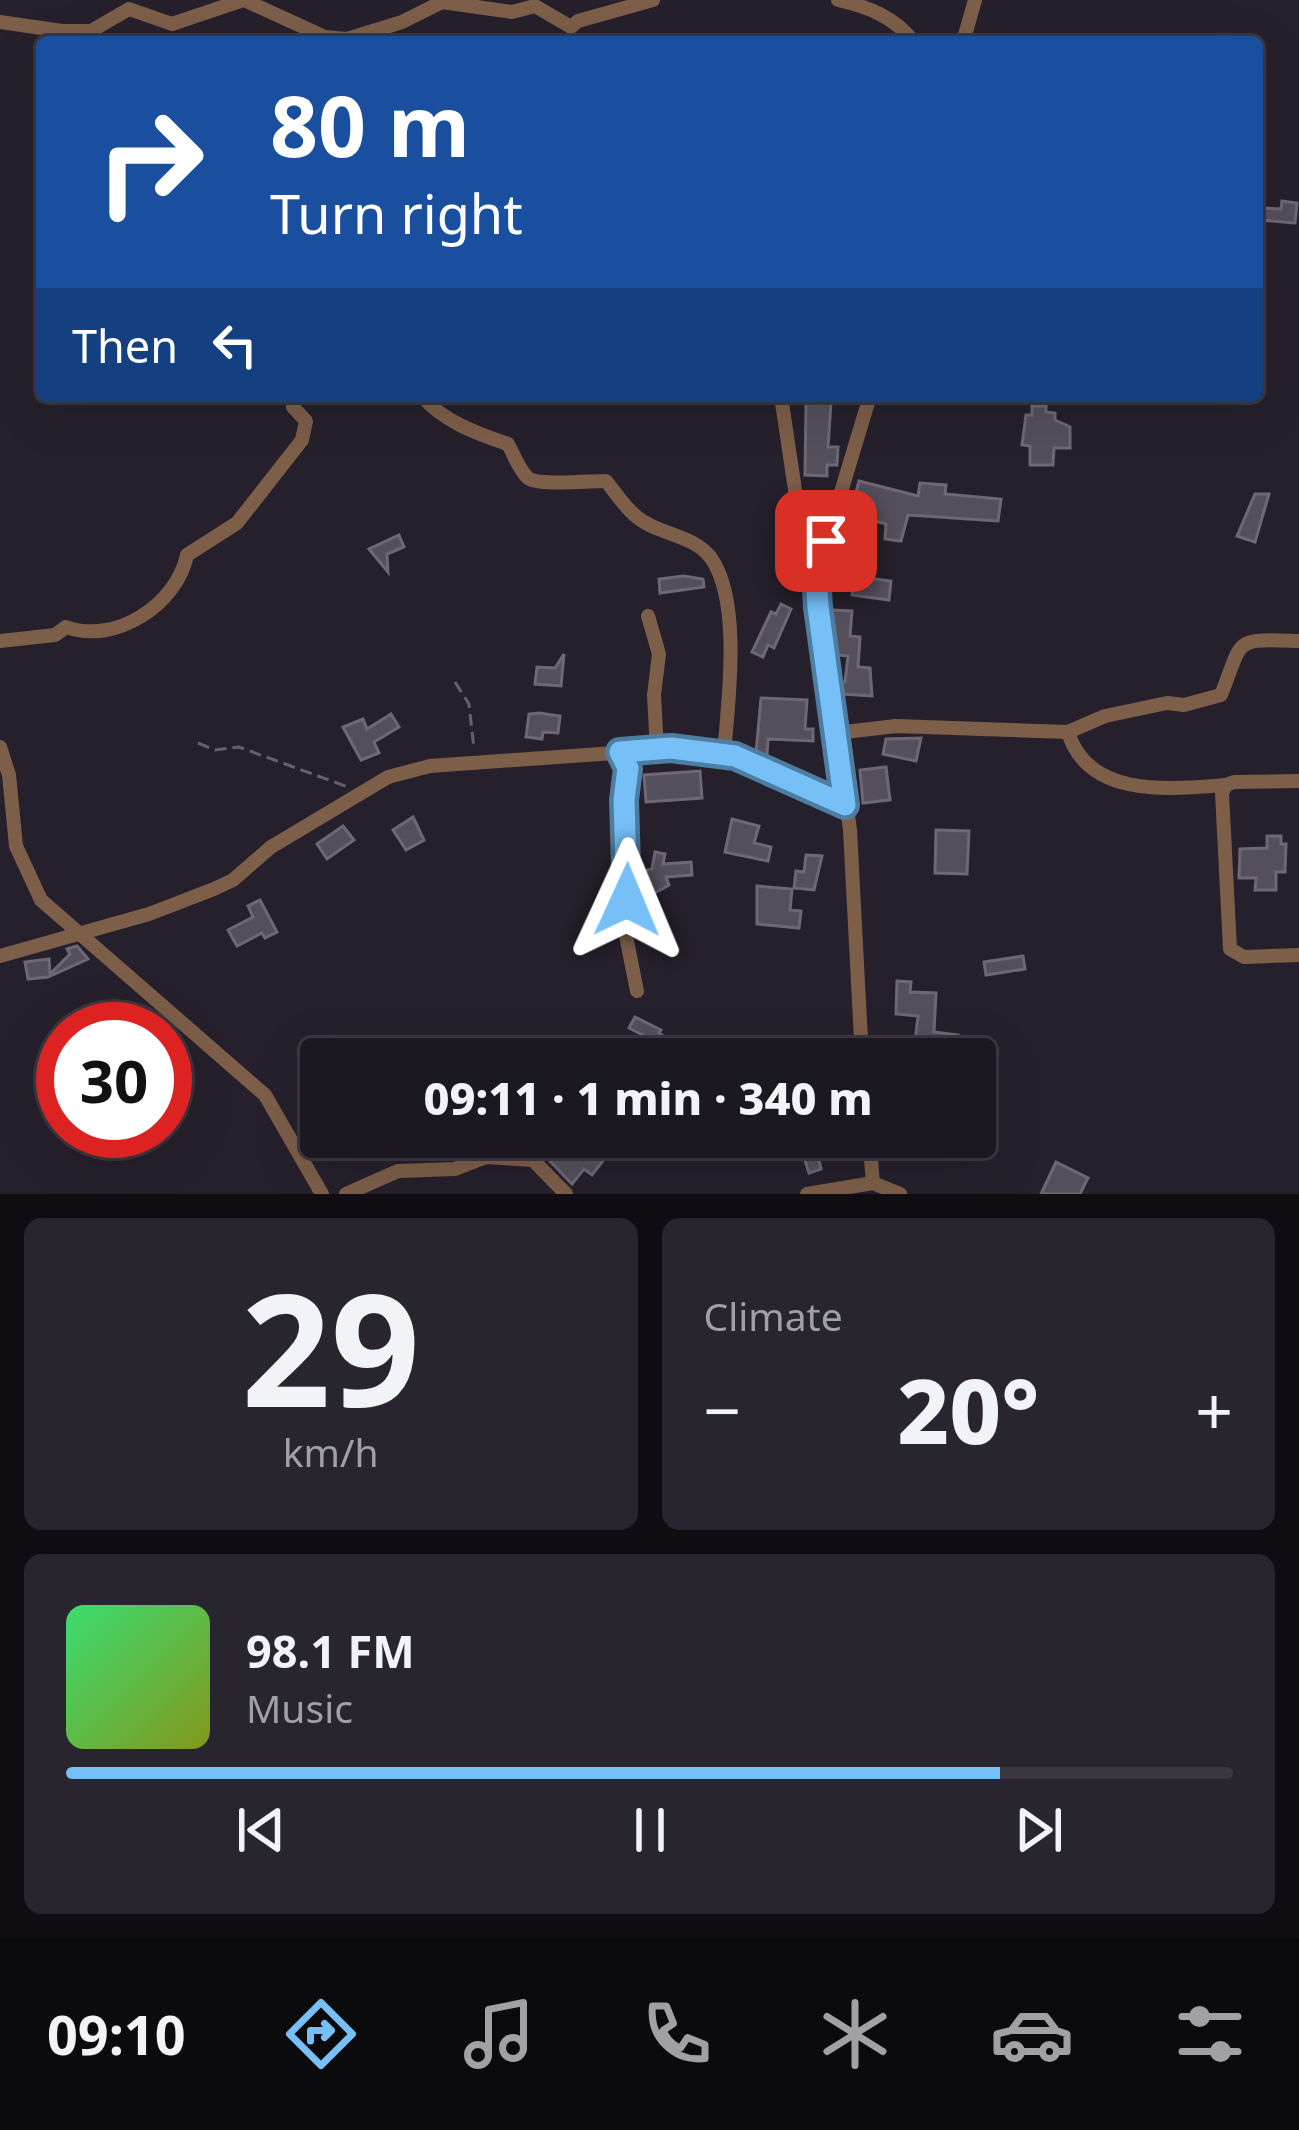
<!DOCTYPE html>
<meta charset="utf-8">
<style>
body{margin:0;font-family:"Noto Sans",sans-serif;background:#29252e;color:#f1f3f6;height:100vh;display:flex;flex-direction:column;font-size:45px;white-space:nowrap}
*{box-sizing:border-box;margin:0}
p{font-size:39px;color:#a0a0a5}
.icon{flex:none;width:66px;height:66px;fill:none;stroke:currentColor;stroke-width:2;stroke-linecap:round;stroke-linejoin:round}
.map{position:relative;height:1194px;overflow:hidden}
.sheet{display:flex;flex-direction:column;gap:24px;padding:24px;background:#0f0d12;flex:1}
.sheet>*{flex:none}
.guide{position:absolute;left:36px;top:36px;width:1227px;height:366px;border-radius:12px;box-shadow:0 12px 48px #0002,0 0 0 3px #3a373f;background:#1a4fa0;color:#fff;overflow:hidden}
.speed{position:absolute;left:36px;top:1002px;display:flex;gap:24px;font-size:60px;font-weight:700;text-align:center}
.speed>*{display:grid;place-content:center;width:156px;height:156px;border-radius:50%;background:#1c1821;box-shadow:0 12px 48px #0002,0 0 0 3px #3a373f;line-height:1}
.speed .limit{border:18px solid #d22;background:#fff;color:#111}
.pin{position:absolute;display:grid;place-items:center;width:102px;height:102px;color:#fff;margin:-51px;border-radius:24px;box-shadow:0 6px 18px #0006}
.me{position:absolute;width:132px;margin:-66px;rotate:1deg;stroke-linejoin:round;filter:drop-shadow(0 0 9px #0008)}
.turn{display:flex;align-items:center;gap:42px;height:252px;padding:0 36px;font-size:54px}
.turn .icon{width:156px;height:156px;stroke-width:2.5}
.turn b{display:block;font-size:84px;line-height:102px}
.then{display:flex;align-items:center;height:114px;padding:0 36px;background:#0003;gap:24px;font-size:45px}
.big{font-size:90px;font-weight:800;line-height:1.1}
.sheet .tile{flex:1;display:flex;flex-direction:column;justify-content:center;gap:18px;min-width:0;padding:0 42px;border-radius:18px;background:#29252e}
.sheet .dial{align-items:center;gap:0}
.dial b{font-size:156px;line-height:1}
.song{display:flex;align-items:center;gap:36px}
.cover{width:144px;height:144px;border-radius:18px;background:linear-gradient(135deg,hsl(140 70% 55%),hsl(70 70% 35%))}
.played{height:12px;border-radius:6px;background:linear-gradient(90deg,#76c0f7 80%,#3a373f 80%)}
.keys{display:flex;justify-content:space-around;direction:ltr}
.heat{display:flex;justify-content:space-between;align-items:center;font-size:66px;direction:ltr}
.sheet .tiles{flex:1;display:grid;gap:24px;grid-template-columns:1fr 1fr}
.tile:last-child{grid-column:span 2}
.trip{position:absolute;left:300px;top:1038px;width:696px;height:120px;border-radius:12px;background:#1c1821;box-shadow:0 12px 48px #0002,0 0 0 3px #3a373f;font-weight:800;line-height:120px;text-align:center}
.tab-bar{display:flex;height:192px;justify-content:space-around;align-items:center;background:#0b0a0d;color:#a0a0a5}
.tab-bar .icon{width:84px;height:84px}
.tab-bar .on{color:#76c0f7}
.tab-bar b{font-size:54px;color:#f1f3f6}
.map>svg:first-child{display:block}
.building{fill:#554f5c;stroke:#6e6775;stroke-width:3}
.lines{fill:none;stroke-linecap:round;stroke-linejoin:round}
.path{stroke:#65616b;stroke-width:3;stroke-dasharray:12 6;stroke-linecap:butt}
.street{stroke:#7c5e49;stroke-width:14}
.route-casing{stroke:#4d7da1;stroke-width:30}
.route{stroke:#76c0f7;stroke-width:21}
</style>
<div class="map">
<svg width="1299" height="1194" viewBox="0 0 1299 1194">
<rect width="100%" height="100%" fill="#26202c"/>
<g class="building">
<polygon points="1282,201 1297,203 1295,223 1259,220 1259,208 1281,209"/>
<polygon points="831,403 828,447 838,447 837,465 827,465 827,476 805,475 806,404"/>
<polygon points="1032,406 1046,406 1046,412 1055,413 1055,420 1070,427 1070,448 1054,448 1053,465 1030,465 1030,446 1022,445 1026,415 1032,415"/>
<polygon points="859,481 918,496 920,483 946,485 945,494 1001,499 998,521 908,515 901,541 885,539 886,524 850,515"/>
<polygon points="1255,494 1269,494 1255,542 1237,536"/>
<polygon points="399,535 404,547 387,554 388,572 369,549"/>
<polygon points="857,553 870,555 867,578 891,581 889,600 852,595"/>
<polygon points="683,576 703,579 704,587 660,593 659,579"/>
<polygon points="781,604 791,609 774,648 768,645 763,657 752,652 771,612 776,614"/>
<polygon points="832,610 852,611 850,636 860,637 858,667 870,668 872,696 843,694 842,682 845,682 848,656 838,655"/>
<polygon points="564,654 561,686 535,684 537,667 555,668"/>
<polygon points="761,698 807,700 805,729 813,729 813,741 768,739 767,755 756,753"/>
<polygon points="539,713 560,716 558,733 543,732 542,739 526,737 529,714"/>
<polygon points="391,714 399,727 374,742 379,753 361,760 343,727 363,719 367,729"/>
<polygon points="921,738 916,761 883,754 886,739"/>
<polygon points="886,767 890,800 863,803 860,770"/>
<polygon points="700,771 702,798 646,802 644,775"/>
<polygon points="413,817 424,840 406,850 393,830"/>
<polygon points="732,819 759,826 754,843 771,847 768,861 725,852"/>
<polygon points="343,826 354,840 327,859 317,844"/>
<polygon points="936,830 969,831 967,874 935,873"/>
<polygon points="1267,836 1281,836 1281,844 1286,844 1285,872 1276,872 1276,890 1255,890 1256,878 1239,878 1240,849 1267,848"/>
<polygon points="655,852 665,854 663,864 691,862 692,875 666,877 669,885 644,899 640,872 652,869"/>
<polygon points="806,855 822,856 814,890 794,888 796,871 804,872"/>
<polygon points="757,886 792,889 790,910 801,911 799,928 757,924"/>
<polygon points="260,900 277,932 265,938 262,933 237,946 228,930 253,917 248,906"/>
<polygon points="77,946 88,959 48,977 28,979 25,962 49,959 50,974 70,954 67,949"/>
<polygon points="1023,956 1025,969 986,975 984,962"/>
<polygon points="897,981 911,982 910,992 936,993 934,1032 958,1035 955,1055 914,1050 918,1016 896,1014"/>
<polygon points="635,1017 661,1030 659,1033 678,1048 675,1051 668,1048 659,1058 646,1047 652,1040 629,1028"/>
<polygon points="564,1137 630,1137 618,1153 612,1149 592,1175 584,1169 572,1184 546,1157"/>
<polygon points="793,1137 808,1137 817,1150 821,1169 809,1173 803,1154"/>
<polygon points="1056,1162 1088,1178 1080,1194 1041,1194"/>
</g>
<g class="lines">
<g class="path">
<polyline points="455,682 469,704 474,749"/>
<polyline points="198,743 215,750 239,747 348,787"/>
</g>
<g class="street">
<polyline points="244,0 325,37 347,39 402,22 442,2 512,12 535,6 571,27 578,21 653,0"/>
<path d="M838 0C869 7 894 17 914 42"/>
<polyline points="0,22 62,31 91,31 129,9 172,24 243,0"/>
<polyline points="963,42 975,0"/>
<path d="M422 396C442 421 478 434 508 444 514 455 519 470 528 478 538 486 589 481 606 481 616 493 625 508 637 517 658 535 693 534 711 558 742 602 728 703 724 754"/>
<polyline points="781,396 805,557 816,575"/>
<polyline points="648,616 659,654 654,695 657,750"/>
<path d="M0 641 55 635 66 627C116 645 177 604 187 555L237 523 302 440 306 421 293 407 295 396"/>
<path d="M1068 732C1088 799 1171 789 1226 785"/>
<path d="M836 733 896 726 1068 732 1105 716 1167 703 1184 705 1221 695C1244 637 1232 639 1299 641"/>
<polyline points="0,747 9,775 16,846 41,900 265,1095 322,1194"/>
<polyline points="620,752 628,768 624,800 629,868 625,931 637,991"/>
<polyline points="1299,781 1234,782 1226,785 1222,793 1230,949 1244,957 1299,955"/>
<polyline points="0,956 149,914 214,889 233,880 271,847 388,777 430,766 671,749 735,756 845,805"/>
<polyline points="862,1059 850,830 816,575 870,396"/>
<polyline points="869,1137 873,1183"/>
<polyline points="346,1194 398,1171 455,1169 486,1157 533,1160 566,1194"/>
<polyline points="807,1194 873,1183 900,1194"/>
</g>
</g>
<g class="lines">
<defs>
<polyline id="route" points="627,900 624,800 628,768 620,752 671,748 735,756 845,805 818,607 816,575 826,541"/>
</defs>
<use href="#route" class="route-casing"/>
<use href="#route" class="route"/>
</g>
</svg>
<div class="speed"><div class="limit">30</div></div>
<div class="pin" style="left:826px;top:541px;background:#d93025"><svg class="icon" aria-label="arrive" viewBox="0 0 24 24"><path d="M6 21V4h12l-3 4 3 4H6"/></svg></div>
<svg class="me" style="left:627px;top:900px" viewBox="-20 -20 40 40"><path d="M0-17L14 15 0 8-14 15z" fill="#76c0f7" stroke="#fff" stroke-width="4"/></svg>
<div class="trip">09:11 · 1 min · 340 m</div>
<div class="guide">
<div class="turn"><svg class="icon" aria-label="right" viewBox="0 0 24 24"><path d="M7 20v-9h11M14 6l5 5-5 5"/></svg><div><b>80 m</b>Turn right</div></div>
<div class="then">Then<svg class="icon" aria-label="left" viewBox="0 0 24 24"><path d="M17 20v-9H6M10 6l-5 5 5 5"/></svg></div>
</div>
</div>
<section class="sheet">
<div class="tiles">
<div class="tile dial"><b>29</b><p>km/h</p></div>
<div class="tile"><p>Climate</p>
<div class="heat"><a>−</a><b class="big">20°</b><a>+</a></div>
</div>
<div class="tile">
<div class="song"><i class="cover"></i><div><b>98.1 FM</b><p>Music</p></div></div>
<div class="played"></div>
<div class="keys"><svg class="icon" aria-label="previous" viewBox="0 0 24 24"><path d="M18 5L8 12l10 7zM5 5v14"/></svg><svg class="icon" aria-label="pause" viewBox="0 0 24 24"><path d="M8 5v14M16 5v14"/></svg><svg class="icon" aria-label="next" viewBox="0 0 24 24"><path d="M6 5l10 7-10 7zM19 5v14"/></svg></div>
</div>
</div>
</section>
<nav class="tab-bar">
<b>09:10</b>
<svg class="icon on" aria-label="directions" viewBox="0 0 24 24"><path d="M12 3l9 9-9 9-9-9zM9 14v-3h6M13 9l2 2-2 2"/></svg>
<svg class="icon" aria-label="music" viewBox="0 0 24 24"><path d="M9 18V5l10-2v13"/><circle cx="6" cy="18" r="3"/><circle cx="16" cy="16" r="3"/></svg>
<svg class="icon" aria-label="phone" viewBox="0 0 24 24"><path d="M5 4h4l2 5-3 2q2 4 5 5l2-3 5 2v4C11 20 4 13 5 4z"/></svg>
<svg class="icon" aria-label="climate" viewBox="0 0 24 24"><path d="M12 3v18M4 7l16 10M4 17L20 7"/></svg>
<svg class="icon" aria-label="car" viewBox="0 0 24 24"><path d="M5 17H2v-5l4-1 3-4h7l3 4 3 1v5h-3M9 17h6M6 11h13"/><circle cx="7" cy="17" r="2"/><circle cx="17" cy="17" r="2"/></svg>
<svg class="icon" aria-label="filters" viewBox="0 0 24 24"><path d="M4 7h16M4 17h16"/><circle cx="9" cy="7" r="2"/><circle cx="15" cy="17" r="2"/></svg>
</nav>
